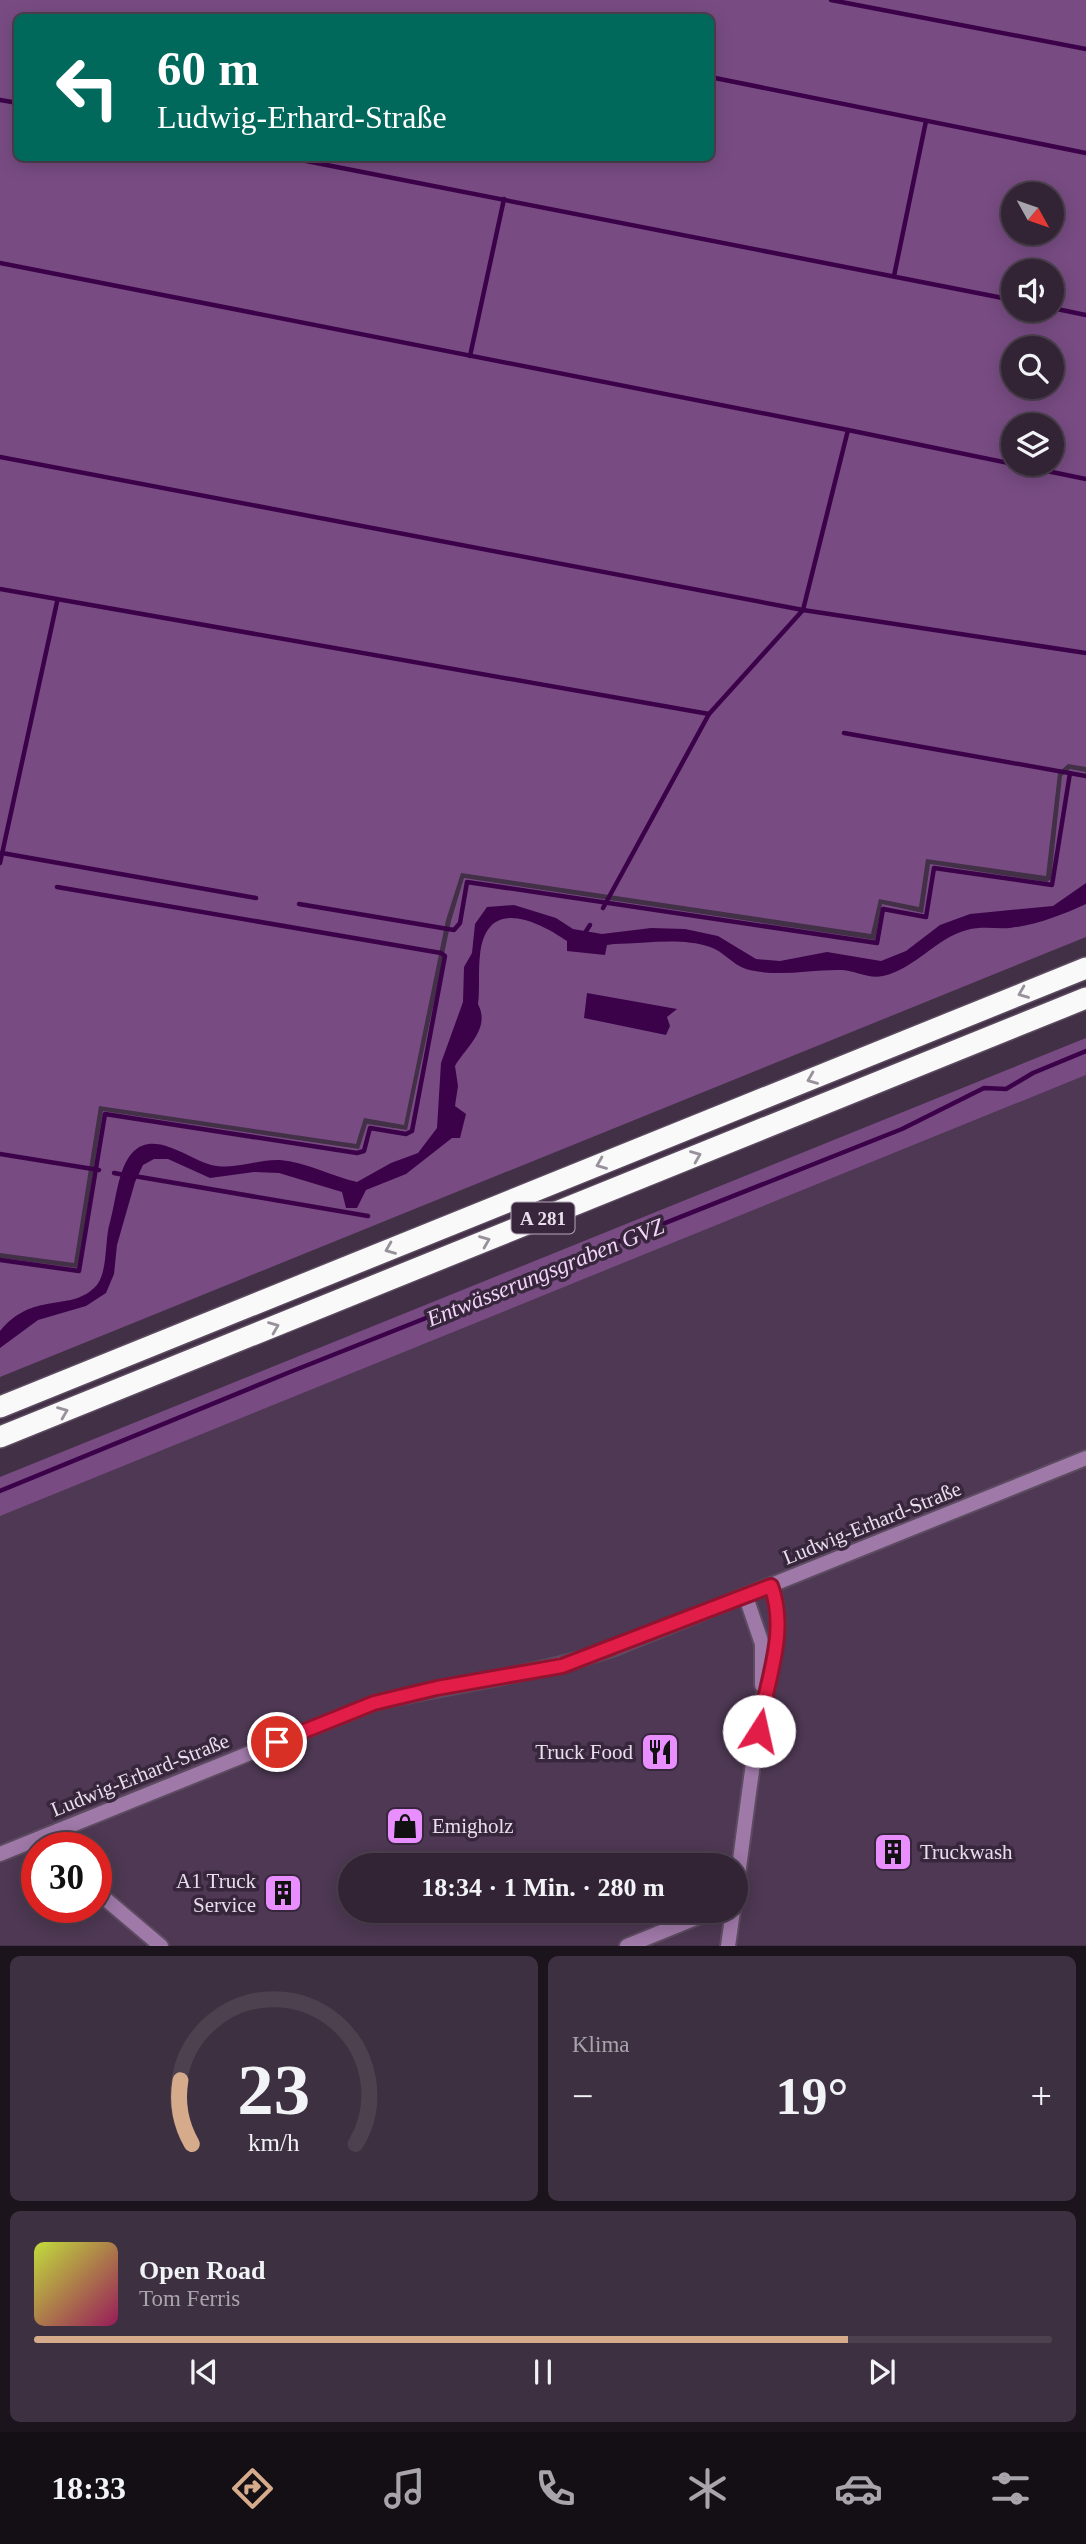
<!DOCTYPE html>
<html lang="de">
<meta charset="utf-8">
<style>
body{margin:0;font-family:"Times New Roman",serif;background:#3d3040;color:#f1f3f6;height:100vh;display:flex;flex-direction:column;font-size:26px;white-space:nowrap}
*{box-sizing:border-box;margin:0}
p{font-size:23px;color:#a8a4ac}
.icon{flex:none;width:38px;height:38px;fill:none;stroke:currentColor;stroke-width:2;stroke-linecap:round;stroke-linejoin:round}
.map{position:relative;height:1946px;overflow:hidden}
.sheet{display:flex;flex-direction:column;gap:10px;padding:10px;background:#1c141d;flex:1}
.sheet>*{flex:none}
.hud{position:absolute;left:14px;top:14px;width:700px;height:147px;border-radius:10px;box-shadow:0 4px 18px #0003,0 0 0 2px #4d414f;background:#00695c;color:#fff;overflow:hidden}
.needle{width:46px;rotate:130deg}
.fabs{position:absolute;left:1001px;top:182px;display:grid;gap:14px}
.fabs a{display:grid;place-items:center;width:63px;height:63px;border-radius:50%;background:#322434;box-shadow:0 4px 18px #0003,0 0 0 2px #4d414f;font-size:35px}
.speed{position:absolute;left:21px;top:1832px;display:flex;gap:14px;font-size:35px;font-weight:700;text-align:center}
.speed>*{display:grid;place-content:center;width:91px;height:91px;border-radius:50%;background:#322434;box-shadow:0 4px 18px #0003,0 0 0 2px #4d414f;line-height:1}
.speed .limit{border:10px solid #d22;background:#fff;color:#111}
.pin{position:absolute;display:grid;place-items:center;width:60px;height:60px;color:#fff;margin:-30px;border:4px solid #fff;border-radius:50%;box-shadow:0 2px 7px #0007}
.me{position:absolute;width:77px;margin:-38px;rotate:10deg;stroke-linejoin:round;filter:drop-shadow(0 0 5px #0008)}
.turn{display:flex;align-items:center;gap:24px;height:147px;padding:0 28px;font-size:32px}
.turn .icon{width:91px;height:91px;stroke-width:2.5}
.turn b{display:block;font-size:49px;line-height:60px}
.big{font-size:52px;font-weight:700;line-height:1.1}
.sheet .card{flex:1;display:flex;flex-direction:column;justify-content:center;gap:10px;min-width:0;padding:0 24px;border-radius:10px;background:#3d3040}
.sheet .dial{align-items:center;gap:0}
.dial svg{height:182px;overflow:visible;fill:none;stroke:#4d414f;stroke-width:7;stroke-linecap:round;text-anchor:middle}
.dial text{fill:#f1f3f6;stroke:none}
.song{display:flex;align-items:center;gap:21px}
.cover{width:84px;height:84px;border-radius:10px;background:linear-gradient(135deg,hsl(70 70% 55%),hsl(330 70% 35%))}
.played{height:7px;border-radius:4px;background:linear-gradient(90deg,#d6ab8b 80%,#4d414f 80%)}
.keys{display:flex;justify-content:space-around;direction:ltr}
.heat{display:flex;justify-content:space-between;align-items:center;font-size:38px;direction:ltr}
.sheet .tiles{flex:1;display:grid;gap:10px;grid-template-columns:1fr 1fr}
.card:last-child{grid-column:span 2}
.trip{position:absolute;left:338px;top:1853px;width:410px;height:70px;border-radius:35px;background:#322434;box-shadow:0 4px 18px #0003,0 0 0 2px #4d414f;font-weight:700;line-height:70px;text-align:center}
.tab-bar{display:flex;height:112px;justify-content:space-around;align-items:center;background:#140e15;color:#a8a4ac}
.tab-bar .icon{width:49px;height:49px}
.tab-bar .selected{color:#d6ab8b}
.tab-bar b{font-size:32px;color:#f1f3f6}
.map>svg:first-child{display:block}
.built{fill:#4e3853;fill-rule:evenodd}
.green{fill:#784c83;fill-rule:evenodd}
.water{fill:#3c0249}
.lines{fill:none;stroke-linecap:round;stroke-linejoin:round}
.stream{stroke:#3c0249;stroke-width:4.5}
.minor-casing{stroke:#5d4c61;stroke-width:18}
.motorway-casing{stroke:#5d4c61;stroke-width:24}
.minor{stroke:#9f79a8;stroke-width:14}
.motorway{stroke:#f9f9f9;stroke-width:21}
.oneway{stroke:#98909a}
.route-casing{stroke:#92132f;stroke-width:18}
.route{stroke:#e11d48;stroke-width:12}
.labels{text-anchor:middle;stroke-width:7;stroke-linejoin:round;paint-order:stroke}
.shield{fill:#37263c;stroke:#b4a7b7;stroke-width:2}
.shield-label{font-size:19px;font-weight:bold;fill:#e9deec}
.street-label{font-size:21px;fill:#e9deec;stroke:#37263c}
.poi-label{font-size:21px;fill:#e9deec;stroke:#37263c;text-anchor:end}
.water-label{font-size:23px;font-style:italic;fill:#f3d4fa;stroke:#37263c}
</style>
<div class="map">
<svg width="1086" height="1946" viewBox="0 0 1086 1946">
<rect width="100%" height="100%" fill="#423046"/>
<path class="built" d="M1086 1075V1945H0V1515ZM37 1848H96V1908H37ZM350 1866H735V1911H350Z"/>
<g class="green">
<path d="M0 0H1086V767L1068 764 1058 773 1046 876 926 859 919 907 879 899 871 934 461 873 446 920 404 1125 364 1118 356 1144 99 1106 74 1263 0 1253ZM18 18H710V158H18ZM1013 194H1052V233H1013ZM1013 271H1052V310H1013ZM1013 348H1052V387H1013ZM1013 425H1052V464H1013Z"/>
<polygon points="1070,769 1086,772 1086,937 0,1377 0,1258 78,1268 103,1111 359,1149 367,1124 407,1130 451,921 464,878 875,940 882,904 923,913 930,864 1047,882 1051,879 1062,776"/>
<polygon points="1086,1038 1086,1075 0,1516 0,1477"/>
</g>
<g class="water">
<path d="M1086 883V904C1062 915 1036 925 1010 928 995 929 982 926 967 930 936 938 915 969 883 976 868 979 857 971 842 970 810 969 778 978 746 969 733 965 723 951 710 947 679 937 646 944 614 944L607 945 605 955 567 951V941C535 919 486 897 480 955 478 971 480 988 478 1004 491 1029 466 1047 455 1066L458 1086 455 1106 466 1114 460 1138H452L406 1174 366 1190 357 1208H346L342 1192 279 1173 254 1172 210 1178 168 1159H154L143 1165 135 1182 117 1245 114 1274 106 1293 86 1306 38 1320 0 1348V1331C33 1291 69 1312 94 1288 109 1275 104 1240 110 1222 116 1201 118 1167 133 1152 156 1128 192 1163 217 1166 238 1169 259 1159 280 1160 306 1162 331 1176 357 1182L391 1163 418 1153 437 1128 441 1063 463 1002 464 967 472 953 475 924 487 907 514 905 556 918 573 929 602 934 651 928 685 929 718 936 756 959 780 961 827 952 881 961 906 951 940 925 970 914 1053 906Z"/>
<polygon points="587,993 677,1009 667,1017 670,1026 666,1035 584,1018"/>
</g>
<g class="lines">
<g class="stream">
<polyline points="831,0 1086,49"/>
<polyline points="710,77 1086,153"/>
<polyline points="0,100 18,103"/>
<polyline points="291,158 1013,300"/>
<polyline points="0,263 848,430 803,610 709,714 603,908"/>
<polyline points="894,276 926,121"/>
<polyline points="1052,308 1086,315"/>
<polyline points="470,356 504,199"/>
<polyline points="848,430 1086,479"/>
<polyline points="0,457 803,610 1086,653"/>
<polyline points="0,589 709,714"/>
<polyline points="844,733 1086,776"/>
<polyline points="2,853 256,898"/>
<polyline points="0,863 57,602"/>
<polyline points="299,904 454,930 460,923 467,882 877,943 883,909 926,917 934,868 1052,885 1070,773"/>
<polyline points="583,936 590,925"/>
<polyline points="0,1154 99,1170"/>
<polyline points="114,1173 125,1175"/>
<polyline points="134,1176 368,1216"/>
<polyline points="0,1260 79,1271 105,1114 357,1153 364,1151 370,1128 406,1134 412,1131 445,956 441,953 57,887"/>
<polyline points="0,1491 290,1372 902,1129 984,1088 1006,1089 1033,1073 1086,1051"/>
</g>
<defs>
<g id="minor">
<polyline points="746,1597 762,1644 762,1685"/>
<polyline points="58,1831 65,1848"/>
<path d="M0 1854 374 1703C454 1684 537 1675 615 1648L1086 1458"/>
<polyline points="96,1891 161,1946"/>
<path d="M735 1897C744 1834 751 1769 762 1706 770 1665 787 1627 771 1586"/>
<polyline points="627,1946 713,1911"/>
<polyline points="728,1946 733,1911"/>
</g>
<g id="motorway">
<polyline points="0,1407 1086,968"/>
<polyline points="0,1437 1086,998"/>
</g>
</defs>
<use href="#minor" class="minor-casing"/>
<use href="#motorway" class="motorway-casing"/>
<use href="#minor" class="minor"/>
<use href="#motorway" class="motorway"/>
</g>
<defs><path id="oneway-chevron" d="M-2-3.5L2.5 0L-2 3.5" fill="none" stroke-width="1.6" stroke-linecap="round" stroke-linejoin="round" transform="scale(1.75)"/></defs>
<g class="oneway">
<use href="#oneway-chevron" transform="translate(1023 993) rotate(158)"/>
<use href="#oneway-chevron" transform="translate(812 1079) rotate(158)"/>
<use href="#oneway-chevron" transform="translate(696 1156) rotate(-22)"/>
<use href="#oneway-chevron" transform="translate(601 1164) rotate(158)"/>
<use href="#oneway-chevron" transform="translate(485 1241) rotate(-22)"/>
<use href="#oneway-chevron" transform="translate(390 1249) rotate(158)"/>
<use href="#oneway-chevron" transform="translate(274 1327) rotate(-22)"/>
<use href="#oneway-chevron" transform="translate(63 1412) rotate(-22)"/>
</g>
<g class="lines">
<defs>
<path id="route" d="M277 1742 374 1703 437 1688 562 1666 771 1586C789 1633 765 1683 759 1731"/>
</defs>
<use href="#route" class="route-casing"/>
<use href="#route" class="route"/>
</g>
<defs>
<symbol id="restaurant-square" viewBox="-11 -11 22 22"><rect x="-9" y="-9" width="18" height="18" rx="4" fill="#e88eff" stroke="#37263c"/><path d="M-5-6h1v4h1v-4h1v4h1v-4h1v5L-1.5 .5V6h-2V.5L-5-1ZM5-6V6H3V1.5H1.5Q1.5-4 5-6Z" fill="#111"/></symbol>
<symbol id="shop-square" viewBox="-11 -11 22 22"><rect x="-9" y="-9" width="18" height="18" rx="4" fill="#e88eff" stroke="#37263c"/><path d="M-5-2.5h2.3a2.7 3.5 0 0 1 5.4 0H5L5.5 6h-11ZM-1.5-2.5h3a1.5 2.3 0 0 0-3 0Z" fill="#111"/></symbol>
<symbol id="building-square" viewBox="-11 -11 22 22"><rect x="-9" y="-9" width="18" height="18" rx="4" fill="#e88eff" stroke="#37263c"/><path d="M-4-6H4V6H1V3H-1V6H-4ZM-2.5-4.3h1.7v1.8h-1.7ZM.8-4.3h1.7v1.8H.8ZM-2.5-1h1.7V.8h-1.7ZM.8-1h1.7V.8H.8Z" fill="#111"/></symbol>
</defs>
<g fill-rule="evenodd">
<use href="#restaurant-square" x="638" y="1730" width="44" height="44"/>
<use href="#shop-square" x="383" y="1804" width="44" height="44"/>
<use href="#building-square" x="871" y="1830" width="44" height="44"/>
<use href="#building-square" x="261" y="1871" width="44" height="44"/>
</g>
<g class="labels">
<rect class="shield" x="511.5" y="1202.5" width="63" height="31" rx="5"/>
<g class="shield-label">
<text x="543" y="1225">A 281</text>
</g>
<g class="street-label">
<text transform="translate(872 1523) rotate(-22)" y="7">Ludwig-Erhard-Straße</text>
<text transform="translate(140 1775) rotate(-22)" y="7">Ludwig-Erhard-Straße</text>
</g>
<g class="poi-label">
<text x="633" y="1759">Truck Food</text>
<text x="432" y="1833" text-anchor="start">Emigholz</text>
<text x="920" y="1859" text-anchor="start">Truckwash</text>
<text x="256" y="1888">A1 Truck<tspan x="256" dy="24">Service</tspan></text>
</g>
<g class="water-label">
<text transform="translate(545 1272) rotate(-22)" y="8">Entwässerungsgraben GVZ</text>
</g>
</g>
</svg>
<div class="fabs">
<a><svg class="needle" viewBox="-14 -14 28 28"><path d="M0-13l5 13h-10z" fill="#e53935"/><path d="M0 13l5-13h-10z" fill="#a8a4ac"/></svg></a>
<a><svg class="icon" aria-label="sound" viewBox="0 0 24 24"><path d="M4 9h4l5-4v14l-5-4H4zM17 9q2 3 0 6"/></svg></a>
<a><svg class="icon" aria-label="search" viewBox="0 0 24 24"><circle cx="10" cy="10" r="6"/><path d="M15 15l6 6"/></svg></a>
<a><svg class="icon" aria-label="layers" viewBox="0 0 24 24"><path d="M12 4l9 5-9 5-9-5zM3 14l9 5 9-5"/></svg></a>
</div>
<div class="speed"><div class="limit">30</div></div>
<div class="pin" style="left:277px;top:1742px;background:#d93025"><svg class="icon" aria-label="arrive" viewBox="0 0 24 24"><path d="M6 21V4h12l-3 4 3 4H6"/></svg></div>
<svg class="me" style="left:759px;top:1731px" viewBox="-20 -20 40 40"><circle r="19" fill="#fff"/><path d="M0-13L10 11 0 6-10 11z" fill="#e11d48"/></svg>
<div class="trip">18:34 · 1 Min. · 280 m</div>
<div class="hud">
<div class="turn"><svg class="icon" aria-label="left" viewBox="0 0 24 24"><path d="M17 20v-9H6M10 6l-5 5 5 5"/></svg><div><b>60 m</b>Ludwig-Erhard-Straße</div></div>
</div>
</div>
<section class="sheet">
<div class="tiles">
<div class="card dial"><svg viewBox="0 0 100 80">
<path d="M14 69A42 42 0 1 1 86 69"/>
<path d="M14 69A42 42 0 0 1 9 41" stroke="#d6ab8b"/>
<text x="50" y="56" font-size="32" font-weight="700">23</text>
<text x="50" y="72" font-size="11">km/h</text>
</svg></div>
<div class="card"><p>Klima</p>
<div class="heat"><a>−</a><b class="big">19°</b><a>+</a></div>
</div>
<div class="card">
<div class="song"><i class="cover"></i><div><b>Open Road</b><p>Tom Ferris</p></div></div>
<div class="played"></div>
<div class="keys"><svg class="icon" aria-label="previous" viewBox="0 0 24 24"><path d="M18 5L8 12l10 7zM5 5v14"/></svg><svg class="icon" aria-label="pause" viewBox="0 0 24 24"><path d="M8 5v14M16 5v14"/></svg><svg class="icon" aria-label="next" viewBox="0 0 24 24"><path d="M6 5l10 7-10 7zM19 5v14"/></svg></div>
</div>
</div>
</section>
<nav class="tab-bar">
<b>18:33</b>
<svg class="icon selected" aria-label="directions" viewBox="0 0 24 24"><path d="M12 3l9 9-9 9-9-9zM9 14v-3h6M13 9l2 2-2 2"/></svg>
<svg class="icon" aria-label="music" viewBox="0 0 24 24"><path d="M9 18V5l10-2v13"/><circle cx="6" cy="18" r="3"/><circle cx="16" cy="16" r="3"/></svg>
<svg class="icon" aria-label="phone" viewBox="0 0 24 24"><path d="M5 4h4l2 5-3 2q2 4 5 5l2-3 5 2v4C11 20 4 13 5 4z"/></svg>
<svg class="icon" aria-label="climate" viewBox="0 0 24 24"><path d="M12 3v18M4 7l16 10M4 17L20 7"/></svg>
<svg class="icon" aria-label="car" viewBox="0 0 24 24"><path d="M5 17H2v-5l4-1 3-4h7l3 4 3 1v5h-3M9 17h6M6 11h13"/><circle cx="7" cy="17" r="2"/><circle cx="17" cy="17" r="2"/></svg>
<svg class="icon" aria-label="filters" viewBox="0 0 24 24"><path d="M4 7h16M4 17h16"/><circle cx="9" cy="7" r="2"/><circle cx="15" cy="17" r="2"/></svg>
</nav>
